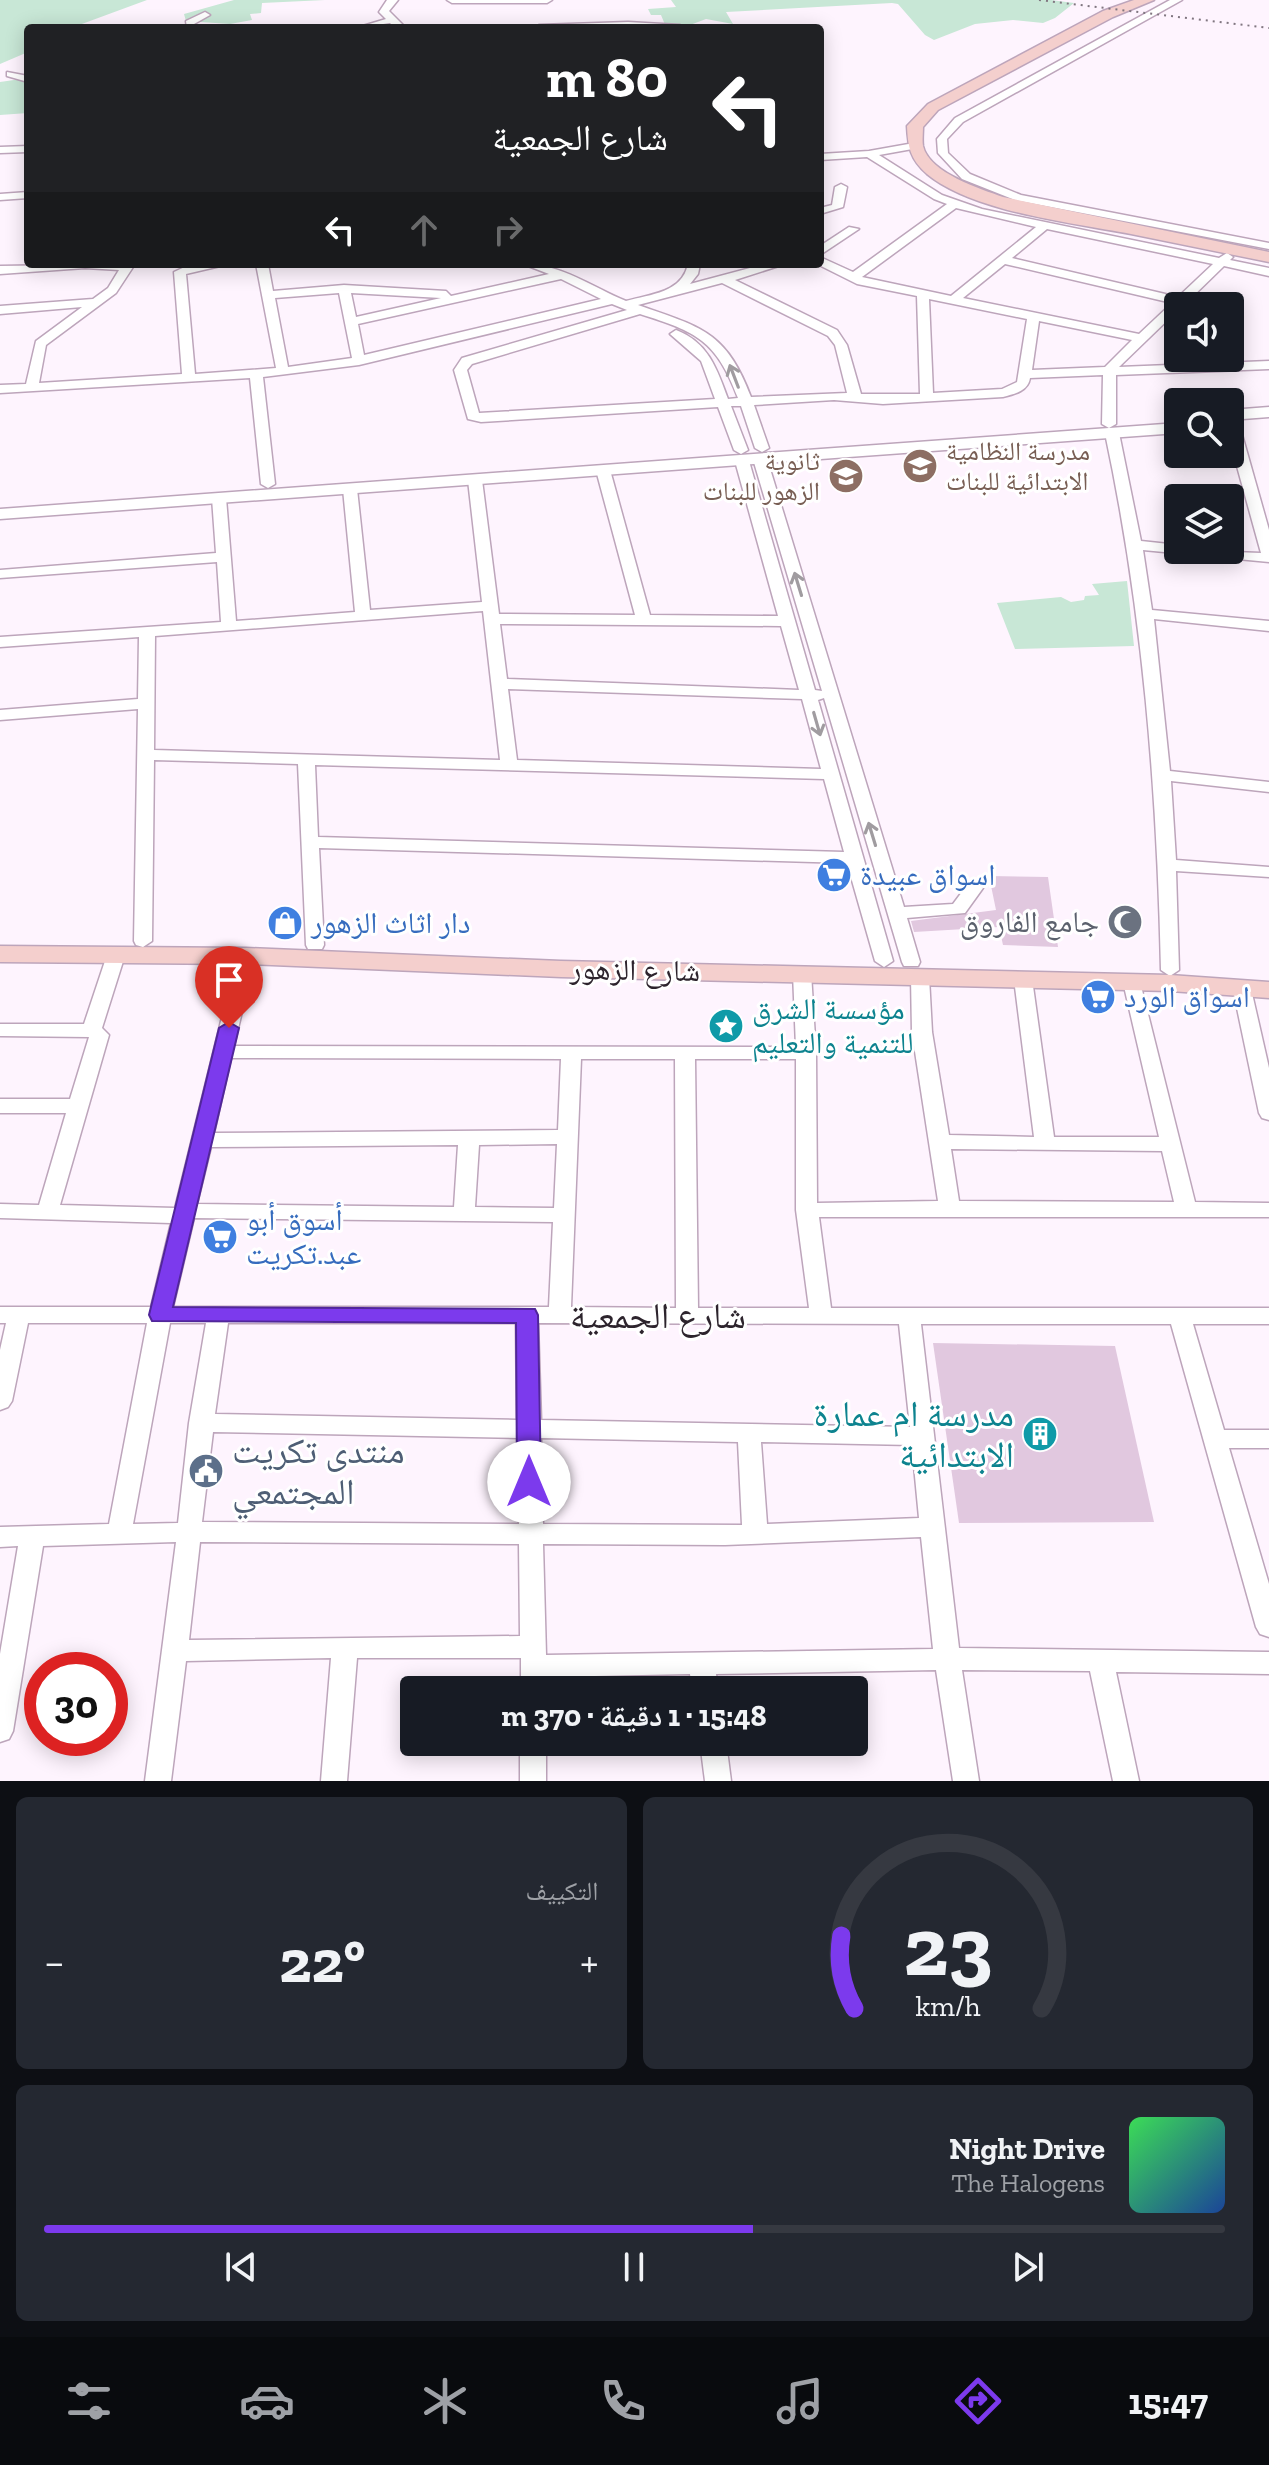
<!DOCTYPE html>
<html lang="ar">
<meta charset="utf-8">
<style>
body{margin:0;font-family:"Zilla Slab","Noto Naskh Arabic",serif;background:#242831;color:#f1f3f6;direction:rtl;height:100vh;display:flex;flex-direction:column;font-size:30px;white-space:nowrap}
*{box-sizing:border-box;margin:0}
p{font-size:26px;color:#9ea1a6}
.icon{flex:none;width:44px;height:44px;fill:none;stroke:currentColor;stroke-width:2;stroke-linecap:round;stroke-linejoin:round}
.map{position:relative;height:1781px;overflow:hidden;direction:ltr}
.details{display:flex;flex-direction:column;gap:16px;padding:16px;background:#0d0f14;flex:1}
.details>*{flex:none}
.guide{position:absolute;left:24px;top:24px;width:800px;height:244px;border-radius:8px;box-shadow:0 4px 20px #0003;direction:rtl;background:#202124;color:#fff;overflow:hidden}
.buttons{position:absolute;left:1164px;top:292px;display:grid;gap:16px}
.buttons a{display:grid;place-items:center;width:80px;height:80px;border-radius:8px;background:#171b24;box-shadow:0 4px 20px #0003;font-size:40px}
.speed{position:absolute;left:24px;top:1652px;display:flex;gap:16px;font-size:40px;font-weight:700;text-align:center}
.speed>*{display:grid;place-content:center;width:104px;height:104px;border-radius:50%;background:#171b24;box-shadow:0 4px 20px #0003;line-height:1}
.speed .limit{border:12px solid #d22;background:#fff;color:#111}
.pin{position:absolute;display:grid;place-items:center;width:68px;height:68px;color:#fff;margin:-82px -34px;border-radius:50% 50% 50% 0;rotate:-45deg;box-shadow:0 0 8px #0007}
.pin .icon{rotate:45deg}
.me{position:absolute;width:88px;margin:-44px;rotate:0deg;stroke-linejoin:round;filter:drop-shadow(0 0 6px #0008)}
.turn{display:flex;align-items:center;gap:28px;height:168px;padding:0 24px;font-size:36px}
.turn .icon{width:104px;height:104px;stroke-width:2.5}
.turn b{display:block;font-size:56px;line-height:68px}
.lanes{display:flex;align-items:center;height:76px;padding:0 24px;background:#0003;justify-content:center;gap:40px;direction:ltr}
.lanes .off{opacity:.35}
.big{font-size:60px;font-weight:700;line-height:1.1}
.details .tile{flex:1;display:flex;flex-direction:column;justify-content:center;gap:12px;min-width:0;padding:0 28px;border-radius:12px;background:#242831}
.details .dial{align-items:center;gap:0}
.dial svg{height:208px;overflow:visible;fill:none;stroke:#363941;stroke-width:7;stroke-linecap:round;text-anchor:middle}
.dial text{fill:#f1f3f6;stroke:none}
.song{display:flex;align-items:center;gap:24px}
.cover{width:96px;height:96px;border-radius:12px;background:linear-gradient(135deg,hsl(130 70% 55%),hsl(220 70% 35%))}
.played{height:8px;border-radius:4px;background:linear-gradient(90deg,#7c3aed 60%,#363941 60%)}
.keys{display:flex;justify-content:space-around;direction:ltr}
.heat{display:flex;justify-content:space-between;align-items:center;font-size:44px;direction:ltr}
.details .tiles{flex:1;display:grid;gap:16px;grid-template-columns:1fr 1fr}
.tile:last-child{grid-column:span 2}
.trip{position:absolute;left:400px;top:1676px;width:468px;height:80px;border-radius:8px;background:#171b24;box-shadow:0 4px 20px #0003;font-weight:700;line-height:80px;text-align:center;direction:rtl}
.menu{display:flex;height:128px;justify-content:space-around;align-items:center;background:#090b0e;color:#9ea1a6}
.menu .icon{width:56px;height:56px}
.menu .on{color:#7c3aed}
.menu b{font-size:36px;color:#f1f3f6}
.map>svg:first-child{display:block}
.green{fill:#c8e7d6}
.building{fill:#e1c8df}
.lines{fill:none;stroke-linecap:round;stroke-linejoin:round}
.minor-casing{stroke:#bda5bb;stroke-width:3}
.tertiary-casing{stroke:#bda5bb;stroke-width:3}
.secondary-casing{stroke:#bda5bb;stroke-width:3}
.minor{fill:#fff;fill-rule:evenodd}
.tertiary{fill:#fff;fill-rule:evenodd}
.secondary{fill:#f4cfcd;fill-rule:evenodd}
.rail{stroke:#807680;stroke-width:2;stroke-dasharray:2 5;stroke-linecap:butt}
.oneway{stroke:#a09ca0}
.route{fill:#7c3aed;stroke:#51269a;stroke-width:2}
.labels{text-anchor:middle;stroke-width:6;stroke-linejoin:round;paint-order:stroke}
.far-education-label{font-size:26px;fill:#785e54;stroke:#fff;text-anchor:start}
.shop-label{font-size:30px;fill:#366cbe;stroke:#fff;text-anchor:start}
.worship-label{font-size:30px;fill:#5b616d;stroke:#fff;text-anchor:end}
.street-label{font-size:30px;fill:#2d242d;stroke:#fff}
.culture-label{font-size:30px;fill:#0d838f;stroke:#fff;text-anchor:start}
.near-street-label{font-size:36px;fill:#2d242d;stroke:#fff}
.near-culture-label{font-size:36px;fill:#0d838f;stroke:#fff;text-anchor:end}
.near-service-label{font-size:36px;fill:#4e5e75;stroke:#fff;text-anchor:start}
</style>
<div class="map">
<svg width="1269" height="1781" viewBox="0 0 1269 1781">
<rect width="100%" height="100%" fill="#fef4fe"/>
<g class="green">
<polygon points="0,0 147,0 71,28 28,28 28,52 0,64"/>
<polygon points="234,0 325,0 262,3 261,13 250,14 252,20 230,24 186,21 184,14"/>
<polygon points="641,0 1051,0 1074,3 1055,18 1043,23 1013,20 975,24 934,40 925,35 898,4 892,3 726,12 733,24 706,19 682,28 666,27 661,15 651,15 648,9 676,7 671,0"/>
<polygon points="28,78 28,113 0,115 0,82"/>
<polygon points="1127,581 1134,646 1015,649 997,603 1061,597 1071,602 1084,600 1085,596 1099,595 1092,584"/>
</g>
<g class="building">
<polygon points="989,876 1048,877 1058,947 1003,945 999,927 914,932 911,921 996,910"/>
<polygon points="933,1343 1115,1346 1154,1522 959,1523"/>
</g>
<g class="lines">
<defs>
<g id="minor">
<polygon points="387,0 398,0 389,11 406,28 395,28 390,23 356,28 386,19 379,12"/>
<polygon points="447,0 552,0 547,3 452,3"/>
<polygon points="1170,0 1182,0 963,122 947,139 948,153 970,174 1021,195 1269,243 1269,249 1015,200 962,179 938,153 937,139 955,118"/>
<polygon points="205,12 210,15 194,24 197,28 187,28 186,21"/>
<polygon points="628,22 680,25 685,28 534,28 539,25"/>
<polygon points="7,72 28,76 28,82 7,76"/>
<path d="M914 143 918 144V148L879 155 942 195 982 209 1219 258 1227 253 1233 257 1230 260 1269 268V276L1224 266 1185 304 1178 306V310L1119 367 1269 361V369L1116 375V424L1109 428 1102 424 1103 375 1030 378C1028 391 1015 394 1003 397L883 404 834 400 754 405 769 448 762 452 755 448 741 406H731L748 450 741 454 734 450 718 407 481 422 468 419 454 370 462 358 627 310 612 304 359 365 263 377 275 484 268 488 261 484 250 378 0 393V385L26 384 36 341 82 307 0 314V306L93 299 108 288 119 270 85 268 0 274V266L135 264 116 293 46 345 39 383 182 374 174 272 191 264H229L186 274 195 374 276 368 256 264H268L273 291 344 285 446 291 451 296 549 274 523 264C562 264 592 287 626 301 651 294 682 293 688 264H700L698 274 690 284 765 264H785L735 280 837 330 847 345 861 394H920L917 296 857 284 817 264H820V257L853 272 947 204 934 199 867 157 820 160V154L869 151ZM956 208 1036 227 951 296 862 277ZM1047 229 1213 264 1178 297 1012 258ZM1005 264 1172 303 1139 334 963 298ZM561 279 601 299 364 355 358 324ZM722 283 828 336 835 345 847 393 751 397C726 331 701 327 638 305ZM339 293 352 358 288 367 275 298ZM351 293 441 298 356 317ZM929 299 1027 319 1017 382 1002 389 933 393ZM640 314C697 332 716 340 738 398L728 399C717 369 708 342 676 330L670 334 701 361 715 399 479 413 467 370 472 364ZM1039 321 1132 340 1105 367 1032 370Z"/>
<polygon points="28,146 28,152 0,153 0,147"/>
<polygon points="841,184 847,187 843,207 820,214 820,208 832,205 835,187"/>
<polygon points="28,192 28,198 0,200 0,194"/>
<polygon points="849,227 859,229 820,255 820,246"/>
<path d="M1230 420 1239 424 1269 530V562L1143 550 1152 610 1269 621V631L1154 619 1170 771 1269 782V792L1171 781 1176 860 1269 867V877L1176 871 1179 970 1170 976 1161 970C1157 789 1143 611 1105 433L1112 429 1119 433 1141 541 1178 545V550L1261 553 1230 441Z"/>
<path d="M760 455 767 459 904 907 953 904 968 884 974 883 983 888 965 913 907 918 920 962 918 966H904L902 962 824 698 818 700 893 961 884 967 875 961 847 863 319 848 324 945 322 949H308L306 945 298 764 154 760 152 941 143 947 136 945 134 941 138 709 0 720V710L138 699 139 637 0 647V637L221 622 217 562 0 578V570L216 553 212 498 219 494 226 498 236 621 355 612 343 489 350 485 357 489 370 610 482 602 468 480 475 476 482 480 499 614 635 615 596 470 603 466 610 470 650 615 778 616 735 461 742 457 749 461 815 690 822 691 753 459ZM483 611 500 760 154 750 155 636ZM500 624 781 626 799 690 507 679ZM508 689 802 699 821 769 517 760ZM315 765 824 779 844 852 318 837Z"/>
<path d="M116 949 125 955 102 1028 109 1035 60 1205 175 1208 237 956 246 950 255 956 234 1046 796 1047 793 973 795 969H809L811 973 816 1053 817 1203 938 1201 912 1032 911 977 920 971 929 977 932 1032 949 1135 1034 1137 1014 979 1023 973 1032 979 1054 1137H1159L1123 982 1132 976 1139 978 1195 1202 1269 1203V1217H819L831 1308H1269V1324H1193L1224 1430H1269V1448H1229L1269 1584V1637L1260 1634 1256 1627 1171 1324H921L959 1648 1269 1652V1674L1116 1672 1139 1781H1113L1090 1671 962 1670 979 1781H953L936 1670 716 1674 718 1690H692L690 1674 547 1677V1690H521V1658H357L347 1781H321L331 1658 186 1661 171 1781H145L176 1542 43 1546 13 1731 9 1739 0 1742V1654L18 1546 0 1547V1527L109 1524 147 1323H28L12 1401 8 1407 0 1410V1350L6 1323H0V1307H151L171 1223 0 1218V1204L39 1205 66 1113H0V1099H70L89 1037 0 1036V1024H84L107 955ZM231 1058 561 1059 558 1130 214 1133ZM581 1059H675L676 1308 571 1307ZM695 1059H796V1210L809 1308H698ZM557 1144 554 1208 475 1207 479 1145ZM458 1145 454 1207 197 1204 211 1147ZM951 1149 1162 1151 1174 1202 959 1201ZM194 1218 553 1222 549 1307H173ZM170 1323H206L189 1423 178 1523 133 1524ZM228 1323H516L517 1420 215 1414ZM538 1323 899 1324 910 1427 541 1420ZM213 1432 518 1438 519 1524 202 1522ZM541 1438 738 1442 742 1525 543 1524ZM761 1442 912 1445 919 1518 767 1524ZM921 1537 933 1649 546 1655 543 1544 725 1545ZM200 1542 519 1544 520 1636 189 1640Z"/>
<polygon points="1242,983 1251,989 1269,1068 1269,1120 1262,1118 1259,1113 1233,989"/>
<rect x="520" y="1742" width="26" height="39"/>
<polygon points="700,1742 726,1742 731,1781 705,1781"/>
</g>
<g id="tertiary">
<polygon points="1269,407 1269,417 1230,420 1230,410"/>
<polygon points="1178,423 1178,433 0,519 0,509"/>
</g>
<g id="secondary">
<path d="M1134 0H1154L1113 17 938 110 923 127C923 133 922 140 923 146 929 173 981 189 1003 197L1269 252V262C1223 253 1177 243 1131 234 1073 223 973 212 927 174 910 159 908 147 907 126L928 104 1103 11Z"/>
<polygon points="0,946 246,948 561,961 1170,975 1269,982 1269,998 1170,991 561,977 246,964 0,962"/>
</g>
</defs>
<use href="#minor" class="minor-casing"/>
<use href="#tertiary" class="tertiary-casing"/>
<use href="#secondary" class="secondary-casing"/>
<use href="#minor" class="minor"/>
<use href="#tertiary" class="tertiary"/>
<use href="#secondary" class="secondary"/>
<polyline class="rail" points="1039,0 1269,28"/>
</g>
<defs><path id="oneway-shaft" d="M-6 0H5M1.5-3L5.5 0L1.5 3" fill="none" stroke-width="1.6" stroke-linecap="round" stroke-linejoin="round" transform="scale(2)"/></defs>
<g class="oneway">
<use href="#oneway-shaft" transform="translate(734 376) rotate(-111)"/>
<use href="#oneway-shaft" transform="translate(798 584) rotate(-107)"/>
<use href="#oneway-shaft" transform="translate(817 724) rotate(74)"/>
<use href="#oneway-shaft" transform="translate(872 834) rotate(-107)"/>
</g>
<polygon class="route" points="229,1022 239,1028 173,1307 535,1309 538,1315 541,1482 538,1488 529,1491 520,1488 517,1482 516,1323 152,1321 149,1315 219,1028"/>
<defs>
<symbol id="school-disc" viewBox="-11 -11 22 22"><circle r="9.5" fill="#8d6e63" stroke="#fff"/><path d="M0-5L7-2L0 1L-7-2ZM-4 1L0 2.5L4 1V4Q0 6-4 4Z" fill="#fff"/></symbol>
<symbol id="supermarket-disc" viewBox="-11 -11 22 22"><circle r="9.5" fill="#3f7fe0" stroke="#fff"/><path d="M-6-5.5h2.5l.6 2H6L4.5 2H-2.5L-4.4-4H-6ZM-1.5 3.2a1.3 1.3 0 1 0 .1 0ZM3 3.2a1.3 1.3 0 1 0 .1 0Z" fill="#fff"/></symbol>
<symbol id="mosque-disc" viewBox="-11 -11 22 22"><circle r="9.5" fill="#6b7280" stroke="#fff"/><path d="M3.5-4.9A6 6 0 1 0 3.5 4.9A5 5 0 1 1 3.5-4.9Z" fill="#fff"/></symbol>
<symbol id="shop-disc" viewBox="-11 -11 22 22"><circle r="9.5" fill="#3f7fe0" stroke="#fff"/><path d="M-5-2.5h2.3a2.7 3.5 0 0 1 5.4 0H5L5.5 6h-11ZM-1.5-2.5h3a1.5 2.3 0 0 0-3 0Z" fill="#fff"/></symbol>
<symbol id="sight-disc" viewBox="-11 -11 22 22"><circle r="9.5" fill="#0f9aa8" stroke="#fff"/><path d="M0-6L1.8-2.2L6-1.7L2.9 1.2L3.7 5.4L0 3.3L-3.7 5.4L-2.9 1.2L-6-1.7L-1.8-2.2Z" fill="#fff"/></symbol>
<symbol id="building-disc" viewBox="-11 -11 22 22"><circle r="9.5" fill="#0f9aa8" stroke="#fff"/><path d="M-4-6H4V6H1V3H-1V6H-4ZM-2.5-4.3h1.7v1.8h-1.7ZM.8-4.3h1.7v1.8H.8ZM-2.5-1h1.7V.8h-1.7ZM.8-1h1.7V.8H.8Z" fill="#fff"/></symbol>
<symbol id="civic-disc" viewBox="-11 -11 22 22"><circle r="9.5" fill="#5c6f8a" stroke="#fff"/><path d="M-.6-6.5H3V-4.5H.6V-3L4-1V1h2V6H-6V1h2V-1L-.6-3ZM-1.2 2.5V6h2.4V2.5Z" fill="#fff"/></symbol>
</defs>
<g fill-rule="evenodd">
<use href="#school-disc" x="900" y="446" width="40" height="40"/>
<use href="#school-disc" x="826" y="456" width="40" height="40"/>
<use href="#supermarket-disc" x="814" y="855" width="40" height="40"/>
<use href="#mosque-disc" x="1105" y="902" width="40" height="40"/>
<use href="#shop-disc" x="265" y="903" width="40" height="40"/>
<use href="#supermarket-disc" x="1078" y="977" width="40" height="40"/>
<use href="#sight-disc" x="706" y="1006" width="40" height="40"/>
<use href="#supermarket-disc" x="200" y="1217" width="40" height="40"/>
<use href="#building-disc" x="1020" y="1414" width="40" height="40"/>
<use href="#civic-disc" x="186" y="1451" width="40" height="40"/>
</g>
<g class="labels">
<g class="far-education-label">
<text x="946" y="460">مدرسة النظامية<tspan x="946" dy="30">الابتدائية للبنات</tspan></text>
<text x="820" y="470" text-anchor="end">ثانوية<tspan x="820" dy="30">الزهور للبنات</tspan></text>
</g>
<g class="shop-label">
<text x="860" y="885">اسواق عبيدة</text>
<text x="311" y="933">دار اثاث الزهور</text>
<text x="1124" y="1007">اسواق الورد</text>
<text x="246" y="1230">أسوق أبو<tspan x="246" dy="34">عبد.تكريت</tspan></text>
</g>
<g class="worship-label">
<text x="1099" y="932">جامع الفاروق</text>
</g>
<g class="street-label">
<text transform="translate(635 970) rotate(1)" y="10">شارع الزهور</text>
</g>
<g class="culture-label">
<text x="752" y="1019">مؤسسة الشرق<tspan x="752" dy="34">للتنمية والتعليم</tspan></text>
</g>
<g class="near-street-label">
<text x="658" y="1328">شارع الجمعية</text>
</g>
<g class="near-culture-label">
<text x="1014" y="1426">مدرسة ام عمارة<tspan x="1014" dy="41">الابتدائية</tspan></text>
</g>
<g class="near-service-label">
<text x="232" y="1463">منتدى تكريت<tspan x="232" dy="41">المجتمعي</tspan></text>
</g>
</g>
</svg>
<div class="buttons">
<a><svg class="icon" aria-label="sound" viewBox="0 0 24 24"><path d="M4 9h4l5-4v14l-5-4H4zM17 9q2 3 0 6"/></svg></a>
<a><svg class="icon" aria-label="search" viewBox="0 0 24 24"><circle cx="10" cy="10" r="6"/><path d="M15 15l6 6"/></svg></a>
<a><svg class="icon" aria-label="layers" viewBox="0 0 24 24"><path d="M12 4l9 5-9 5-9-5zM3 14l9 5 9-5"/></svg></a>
</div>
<div class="speed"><div class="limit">30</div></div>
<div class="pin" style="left:229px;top:1028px;background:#d93025"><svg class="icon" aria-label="arrive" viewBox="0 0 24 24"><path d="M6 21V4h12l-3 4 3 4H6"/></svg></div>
<svg class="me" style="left:529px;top:1482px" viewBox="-20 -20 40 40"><circle r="19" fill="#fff"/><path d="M0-13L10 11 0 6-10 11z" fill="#7c3aed"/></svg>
<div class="trip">15:48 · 1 دقيقة · 370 m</div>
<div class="guide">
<div class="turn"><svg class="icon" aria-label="left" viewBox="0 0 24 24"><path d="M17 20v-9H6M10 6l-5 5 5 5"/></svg><div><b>80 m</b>شارع الجمعية</div></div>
<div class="lanes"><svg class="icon" aria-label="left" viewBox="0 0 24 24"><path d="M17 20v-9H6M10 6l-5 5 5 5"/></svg><svg class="icon off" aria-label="ahead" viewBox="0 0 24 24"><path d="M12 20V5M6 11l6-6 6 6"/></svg><svg class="icon off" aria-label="right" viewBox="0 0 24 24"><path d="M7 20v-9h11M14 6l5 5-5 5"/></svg></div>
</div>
</div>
<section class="details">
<div class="tiles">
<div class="tile dial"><svg viewBox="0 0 100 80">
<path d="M14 69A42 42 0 1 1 86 69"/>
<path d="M14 69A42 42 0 0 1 9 41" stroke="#7c3aed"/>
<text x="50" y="56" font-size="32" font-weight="700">23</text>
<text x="50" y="72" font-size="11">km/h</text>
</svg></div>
<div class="tile"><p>التكييف</p>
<div class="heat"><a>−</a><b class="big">22°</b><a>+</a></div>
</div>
<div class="tile">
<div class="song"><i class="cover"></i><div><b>Night Drive</b><p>The Halogens</p></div></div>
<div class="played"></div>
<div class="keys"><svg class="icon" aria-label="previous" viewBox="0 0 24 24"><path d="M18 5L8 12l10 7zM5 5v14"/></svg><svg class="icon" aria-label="pause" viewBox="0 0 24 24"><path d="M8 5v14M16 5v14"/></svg><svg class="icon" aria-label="next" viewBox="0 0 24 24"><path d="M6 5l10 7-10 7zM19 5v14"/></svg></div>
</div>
</div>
</section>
<nav class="menu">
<b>15:47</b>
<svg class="icon on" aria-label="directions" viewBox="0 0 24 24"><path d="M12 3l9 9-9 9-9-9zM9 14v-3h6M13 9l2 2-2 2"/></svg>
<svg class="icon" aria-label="music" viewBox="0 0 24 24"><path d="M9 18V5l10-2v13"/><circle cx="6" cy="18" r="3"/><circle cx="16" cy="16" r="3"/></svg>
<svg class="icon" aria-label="phone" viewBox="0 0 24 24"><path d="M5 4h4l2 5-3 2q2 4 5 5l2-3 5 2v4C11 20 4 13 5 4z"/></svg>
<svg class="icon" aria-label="climate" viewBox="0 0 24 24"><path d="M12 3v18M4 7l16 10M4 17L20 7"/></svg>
<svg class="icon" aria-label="car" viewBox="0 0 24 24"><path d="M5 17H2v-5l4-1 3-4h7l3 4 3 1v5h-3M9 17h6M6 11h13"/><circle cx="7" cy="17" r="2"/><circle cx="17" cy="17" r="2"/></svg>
<svg class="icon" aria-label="filters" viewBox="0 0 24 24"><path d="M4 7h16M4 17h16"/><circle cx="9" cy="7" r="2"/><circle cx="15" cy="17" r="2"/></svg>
</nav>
